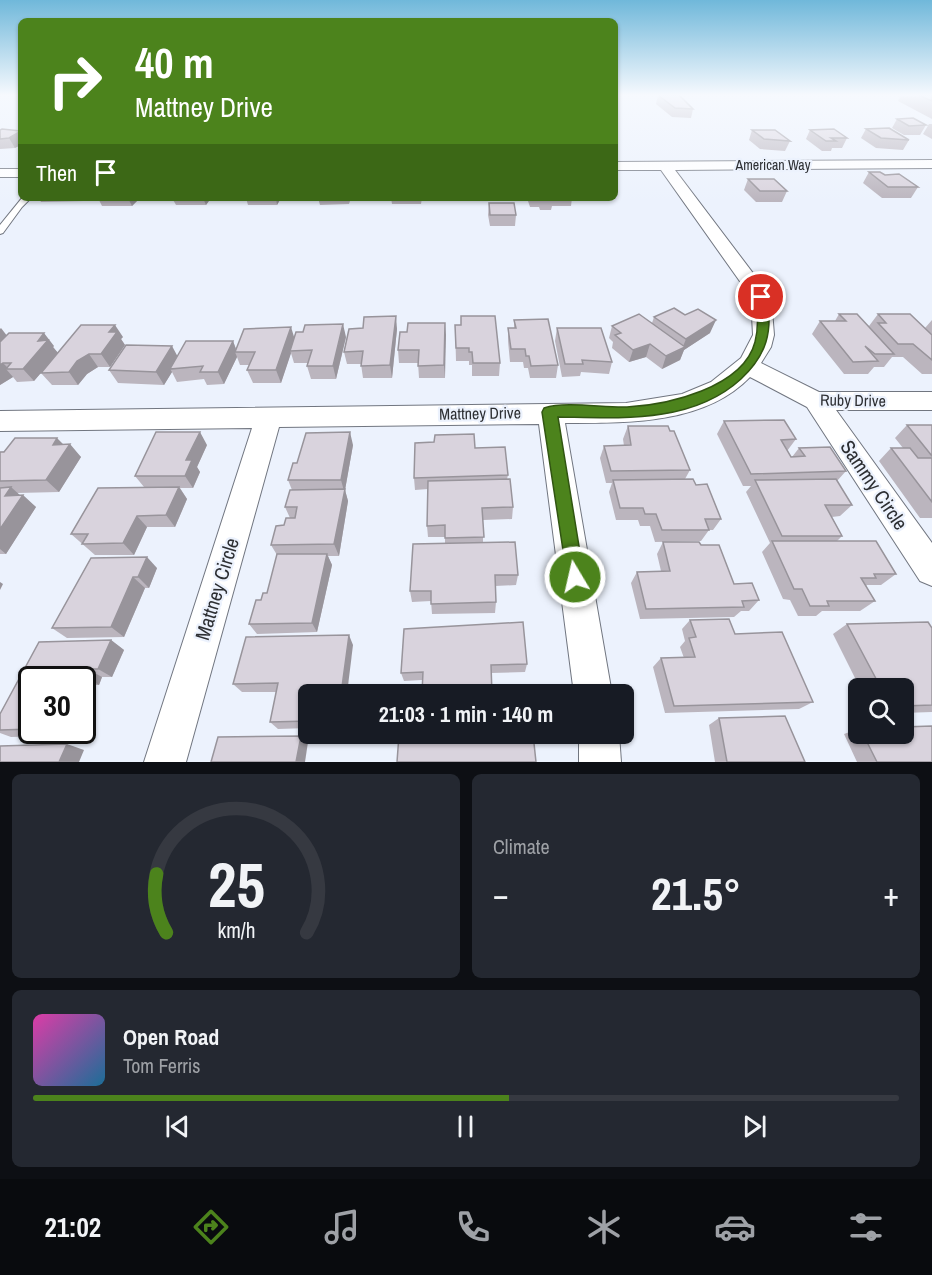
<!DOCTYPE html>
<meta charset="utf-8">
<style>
body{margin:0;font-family:"Archivo Narrow",sans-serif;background:#242831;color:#f1f3f6;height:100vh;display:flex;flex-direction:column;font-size:22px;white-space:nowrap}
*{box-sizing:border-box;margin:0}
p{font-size:20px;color:#9ea1a6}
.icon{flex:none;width:33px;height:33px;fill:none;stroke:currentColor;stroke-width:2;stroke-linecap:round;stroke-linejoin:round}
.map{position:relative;height:762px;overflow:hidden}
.side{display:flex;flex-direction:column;gap:12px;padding:12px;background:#0d0f14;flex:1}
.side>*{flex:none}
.top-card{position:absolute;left:18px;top:18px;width:600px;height:183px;border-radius:9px;box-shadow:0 2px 4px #0004;background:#4c831c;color:#fff;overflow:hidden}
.tools{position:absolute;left:848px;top:678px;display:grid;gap:12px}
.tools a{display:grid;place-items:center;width:66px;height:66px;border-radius:9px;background:#171b24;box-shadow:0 2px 4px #0004;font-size:30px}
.speed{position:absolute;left:18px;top:666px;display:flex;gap:12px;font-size:30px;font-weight:700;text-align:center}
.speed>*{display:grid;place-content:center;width:78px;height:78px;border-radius:50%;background:#171b24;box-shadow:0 2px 4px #0004;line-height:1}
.speed .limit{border:3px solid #111;border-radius:9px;background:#fff;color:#111}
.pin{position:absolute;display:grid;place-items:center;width:51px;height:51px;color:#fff;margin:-26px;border:3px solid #fff;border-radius:50%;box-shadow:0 2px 6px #0007}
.me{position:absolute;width:66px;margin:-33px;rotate:351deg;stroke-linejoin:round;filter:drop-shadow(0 0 4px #0008)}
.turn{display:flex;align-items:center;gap:21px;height:126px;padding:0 18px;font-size:27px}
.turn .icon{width:78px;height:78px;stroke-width:2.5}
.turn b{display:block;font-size:42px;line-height:51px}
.then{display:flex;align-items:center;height:57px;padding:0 18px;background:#0003;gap:12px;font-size:22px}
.big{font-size:45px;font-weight:800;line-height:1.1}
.side .widget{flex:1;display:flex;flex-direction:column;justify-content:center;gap:9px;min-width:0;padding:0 21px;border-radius:9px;background:#242831}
.side .dial{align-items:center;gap:0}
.dial svg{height:156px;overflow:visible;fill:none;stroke:#363941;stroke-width:7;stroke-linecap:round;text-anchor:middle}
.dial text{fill:#f1f3f6;stroke:none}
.song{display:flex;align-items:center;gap:18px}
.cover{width:72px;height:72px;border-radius:9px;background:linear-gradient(135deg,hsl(320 70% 55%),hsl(200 70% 35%))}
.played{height:6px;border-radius:3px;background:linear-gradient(90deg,#4c831c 55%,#363941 55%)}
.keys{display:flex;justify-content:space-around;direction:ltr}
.heat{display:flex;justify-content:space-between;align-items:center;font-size:33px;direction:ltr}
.side .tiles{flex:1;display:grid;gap:12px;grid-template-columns:1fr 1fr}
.widget:last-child{grid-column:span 2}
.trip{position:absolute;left:298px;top:684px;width:336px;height:60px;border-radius:9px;background:#171b24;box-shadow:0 2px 4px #0004;font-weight:800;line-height:60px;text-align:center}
.menu{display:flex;height:96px;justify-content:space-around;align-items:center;background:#090b0e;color:#9ea1a6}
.menu .icon{width:42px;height:42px}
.menu .on{color:#4c831c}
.menu b{font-size:27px;color:#f1f3f6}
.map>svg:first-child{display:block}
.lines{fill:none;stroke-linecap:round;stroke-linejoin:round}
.lane-casing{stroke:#717680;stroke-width:2}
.street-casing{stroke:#717680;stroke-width:2}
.lane{fill:#fff;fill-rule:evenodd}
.street{fill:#fff;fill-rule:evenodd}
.wall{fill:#bbb5be;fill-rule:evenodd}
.shaded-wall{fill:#98949b}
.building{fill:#d9d3dd;stroke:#98949b;stroke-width:1.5}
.route{fill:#4c831c;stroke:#315512;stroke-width:1.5}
.labels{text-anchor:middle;stroke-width:4.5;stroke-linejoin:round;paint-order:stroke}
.far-street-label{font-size:14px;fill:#2d2f33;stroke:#ecf2fd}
.street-label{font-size:16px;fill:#2d2f33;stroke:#ecf2fd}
.near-street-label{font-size:20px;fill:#2d2f33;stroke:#ecf2fd}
</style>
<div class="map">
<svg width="932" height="762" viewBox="0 0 932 762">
<rect width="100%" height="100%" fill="#ecf2fd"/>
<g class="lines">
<defs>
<polygon id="lane" points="22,198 31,198 22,207 3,233 0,234 0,225"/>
<g id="street">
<path d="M932 160V168L675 170 771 297 774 335 771 347 761 363 819 392H932V410H836L932 543V586L920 581 807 407 750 377C704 425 625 423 565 423L612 694H574L539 424 279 427 186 762H144L252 428 0 431V411L626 403 682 394 711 382 741 358 753 335 751 297 661 170H615V162Z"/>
<rect x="0" y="169" width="21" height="8"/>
<polygon points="579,734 619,734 621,762 579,762"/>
</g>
</defs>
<use href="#lane" class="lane-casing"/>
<use href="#street" class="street-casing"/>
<use href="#lane" class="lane"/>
<use href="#street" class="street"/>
</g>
<g class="wall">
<polygon points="658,95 693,109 691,118 672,117 656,104"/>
<polygon points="901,95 932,95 932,119 898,101"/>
<polygon points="897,119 926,125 920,135 904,135 892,128"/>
<polygon points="929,124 932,124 932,139 923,134"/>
<polygon points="866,129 909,140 903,150 876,148 861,138"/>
<polygon points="0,130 21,131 15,148 0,149"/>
<polygon points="752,130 790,141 785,151 760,149 749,140"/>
<polygon points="810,130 847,138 842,148 832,148 831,151 822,151 806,139"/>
<polygon points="869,172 885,175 918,187 911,198 882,198 863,183"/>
<polygon points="748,179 787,191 782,202 756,202 744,190"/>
<polygon points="39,198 87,198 84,201 41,202"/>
<polygon points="98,198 140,198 132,206 102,206"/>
<polygon points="172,198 211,198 206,205 176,205"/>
<polygon points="246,198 281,198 277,205 248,205"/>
<polygon points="318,198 351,198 349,204 320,205"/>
<polygon points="391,198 422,198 421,204 392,204"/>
<polygon points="462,198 485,198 485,200 465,201"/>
<polygon points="527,198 572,198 571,206 552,206 551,210 540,210 539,207 530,207"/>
<polygon points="489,203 516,215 515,226 490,226 488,215"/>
<polygon points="839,314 869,326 878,314 925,328 932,320 932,374 922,374 903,357 892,357 884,367 874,367 868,374 844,374 812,334 820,321 835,321"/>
<polygon points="654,317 710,333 684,350 680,360 662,369 646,357 629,362 612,348 613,342 609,338 612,326 652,323"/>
<polygon points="514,320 558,365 556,378 530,378 528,368 524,368 523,362 510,362 508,341 508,328 514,328"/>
<polygon points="445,323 445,378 419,378 418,363 399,363 398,350 407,332"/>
<polygon points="455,325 500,363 499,376 472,376 472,365 469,365 469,361 456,361"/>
<polygon points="363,328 397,329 392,378 363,378 361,364 347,364 344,352"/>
<polygon points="557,328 612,362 609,374 581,372 580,376 562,377 555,341"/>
<polygon points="7,335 54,346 53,347 58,353 123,337 121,339 125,345 110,367 98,367 87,374 78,385 52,385 41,373 44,369 34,381 17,382 13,377 0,385"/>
<polygon points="294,337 346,337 336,379 311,379 307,366 308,363 294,363 291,353 281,383 253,383 247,370 250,365 240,365 237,357 224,384 207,385 204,379 177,382 172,372 164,385 118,383 109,370 178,356 233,341 236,349"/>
<polygon points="724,421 796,439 787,451 791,457 792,457 799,448 846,471 837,481 852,505 840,516 832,517 842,536 837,541 896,574 881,585 867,585 866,586 875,601 860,611 822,611 816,616 798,616 790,600 783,599 762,552 770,543 746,492 751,486 743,486 717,434"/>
<polygon points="907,425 932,425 932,518 920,518 879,461 891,448 903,448 895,438"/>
<polygon points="628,426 670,431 690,470 685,479 696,485 721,519 713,530 709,530 701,541 655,542 650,526 640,526 638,520 616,520 609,492 612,483 606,483 600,458 604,446 624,446 623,439"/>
<polygon points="64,444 81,457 59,492 17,493 36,507 6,554 0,554 0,452"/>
<polygon points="207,445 197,467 200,472 193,488 180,488 187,499 175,527 147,527 134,555 95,555 71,534 144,487 135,476"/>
<polygon points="353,445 345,490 348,501 339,556 328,556 332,565 317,632 257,634 249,624 261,600 267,593 277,555 271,545 290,518 285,507 292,490 288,480 297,463"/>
<polygon points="475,448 508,475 507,479 513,507 512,519 483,520 483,543 518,575 516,585 495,586 496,602 495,613 432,614 431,601 412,602 410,591 445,543 445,537 428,537 427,526 428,489 415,490 414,478"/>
<polygon points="663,542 701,545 734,584 759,600 749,611 741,611 734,617 640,619 631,583 637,572 661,571 657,554"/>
<polygon points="91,558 157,568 149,588 145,588 124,637 67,638 52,628"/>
<polygon points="690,620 735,634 813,702 799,709 665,713 653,667 661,658 684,658 680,647 685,641 682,629"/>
<polygon points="847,624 932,628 932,712 903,713 903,688 860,688 833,634"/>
<polygon points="404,629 527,664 525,672 491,673 492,694 422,694 422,680 404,681 401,673"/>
<path d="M111 640 124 650 112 677H102L99 685H90L84 698 95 704 81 735 11 737 0 733V714L39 642ZM32 680H82V730H32Z"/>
<polygon points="353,645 309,694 309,728 278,729 270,722 276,692 242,692 233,684"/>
<polygon points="719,718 805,762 715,762 709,725"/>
<polygon points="858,729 858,734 903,734 932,762 857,762 844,734"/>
</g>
<g class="shaded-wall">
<polygon points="21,131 21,145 15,148 9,138"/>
<polygon points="128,198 140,198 132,206"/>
<polygon points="203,198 211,198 206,205"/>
<polygon points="276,198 281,198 277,205"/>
<polygon points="396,316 397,329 392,378 390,365"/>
<polygon points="716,320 710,333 684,350 680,360 662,369 666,356 682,349 686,339"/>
<polygon points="445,323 446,335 445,378 444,365"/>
<polygon points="343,324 346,337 336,379 333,366"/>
<polygon points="115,325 123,337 121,339 125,345 110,367 101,354 109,332"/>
<polygon points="291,327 295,340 290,351 291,353 281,383 276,370"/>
<polygon points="1,328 11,341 0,353 0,329"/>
<polygon points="44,333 54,346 53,347 58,353 34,381 23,369 38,341"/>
<polygon points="233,341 237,352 235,352 237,357 224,384 218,372"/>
<polygon points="650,344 646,357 629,362 633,350"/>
<polygon points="172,346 179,359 170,369 172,372 164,385 156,372"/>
<polygon points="89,354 98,367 87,374 78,385 69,372 77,361"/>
<polygon points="3,363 9,369 6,369 13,377 0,385 0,365"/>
<polygon points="200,432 207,445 197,467 200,472 193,488 185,476 186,460"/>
<polygon points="350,432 353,445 345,490 348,501 339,556 334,544 344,491 341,480"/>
<polygon points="57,438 67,448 70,444 81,457 59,492 46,480 53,445"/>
<polygon points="11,487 22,497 23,495 36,507 6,554 0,549 0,529 5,496"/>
<polygon points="179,487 187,499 175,527 166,515"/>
<polygon points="137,516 147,527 134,555 123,543"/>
<polygon points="327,554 332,565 317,632 312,623"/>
<polygon points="147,557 157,568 149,588 138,577"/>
<polygon points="133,577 145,588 124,637 111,627"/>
<polygon points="0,582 3,584 0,590"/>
<polygon points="349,635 353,645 347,694 341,694"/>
<polygon points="111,640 124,650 112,677 98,669"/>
<polygon points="87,669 102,677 99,685 84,676"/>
<polygon points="82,681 90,685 84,698 95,704 81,735 70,730 82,730"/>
<polygon points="301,736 308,742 305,762 296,762"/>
<polygon points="67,744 84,750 79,762 59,762"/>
</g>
<g class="building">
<polygon points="658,95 679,95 693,109 675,108"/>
<polygon points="919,95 932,95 932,101"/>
<polygon points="913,118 926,125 909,126 897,119"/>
<polygon points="889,128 909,140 881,138 866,129"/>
<polygon points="2,129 21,131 9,138 0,139 0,130"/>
<polygon points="834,129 847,138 831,138 836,141 826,141 810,130"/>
<polygon points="752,130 775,130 790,141 764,139"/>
<polygon points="869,172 880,172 885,175 899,174 918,187 888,187"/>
<polygon points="748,179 774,179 787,191 760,191"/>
<polygon points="489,203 514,203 516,215 490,215"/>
<polygon points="674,308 685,315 698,309 716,320 686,339 654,317"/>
<polygon points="639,314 685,347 666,356 650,344 633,350 615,335 621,333 612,326"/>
<polygon points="839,314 857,314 894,354 875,354 865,346 878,361 853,362 820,321 846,321"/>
<polygon points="878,314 910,314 932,335 932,360 913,344 898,344 878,323 886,323"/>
<polygon points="396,316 390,365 361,366 363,351 344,352 349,329 363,328 364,317"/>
<polygon points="461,316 495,316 500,363 473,363 472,352 469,352 469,348 456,348 455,325 461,325"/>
<polygon points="548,319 558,365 531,366 529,356 526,356 525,349 511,349 508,328 516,328 514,320"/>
<polygon points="408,323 445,323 444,365 418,366 419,350 398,350 400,332 407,332"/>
<polygon points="343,324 333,366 307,366 312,350 290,351 296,332 303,332 305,325"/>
<polygon points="81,325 115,325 109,332 117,332 101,354 89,354 77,361 69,372 41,373"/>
<polygon points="291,327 276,370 247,370 255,352 235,352 244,329"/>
<polygon points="557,328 601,328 612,362 582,360 583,364 565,364"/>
<polygon points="9,333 44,333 38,341 48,340 23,369 6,369 11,363 3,363 0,365 0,342"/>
<polygon points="186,341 233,341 218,372 200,372 203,366 170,369"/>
<polygon points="126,345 172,346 156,372 109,370"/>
<polygon points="784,420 796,439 781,440 791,457 805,456 799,448 830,447 846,471 751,474 724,421"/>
<polygon points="907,425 932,425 932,456"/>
<polygon points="628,426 668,426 670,431 674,431 690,470 611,471 604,446 631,445"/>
<polygon points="156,432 200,432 186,460 192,460 185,476 135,476"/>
<polygon points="350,432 341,480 288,480 293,463 297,463 306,433"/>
<polygon points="474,434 475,448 505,447 508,475 414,478 415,443 434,442 435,435"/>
<polygon points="15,438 57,438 53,445 70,444 46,480 0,481 0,452 4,452"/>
<polygon points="891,448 910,448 918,458 932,458 932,502"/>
<polygon points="510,479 513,507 482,508 484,537 445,538 445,525 427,526 428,481"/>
<polygon points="693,479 696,485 707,484 721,519 705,519 709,530 662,530 656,514 645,514 643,508 620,508 613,480"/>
<polygon points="836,479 852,505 825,505 842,536 782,536 755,480"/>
<polygon points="11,487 5,496 23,495 0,529 0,488"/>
<polygon points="179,487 166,515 137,516 123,543 82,544 88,534 71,534 98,488"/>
<polygon points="345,489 334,544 271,545 276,526 284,525 286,518 295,518 297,507 285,507 290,490"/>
<polygon points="772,541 876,541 896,574 874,574 876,578 861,578 875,601 827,601 829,606 810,606 802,589 794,589"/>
<polygon points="515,542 518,575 495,575 496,602 431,604 431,591 410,591 413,544"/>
<polygon points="663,542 699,542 701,545 719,545 734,584 752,583 759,600 742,601 744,607 646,609 637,572 670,571"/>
<polygon points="277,554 327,554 312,623 249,624 256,600 261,600 263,593 267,593"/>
<polygon points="147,557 138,577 133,577 111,627 52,628 91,558"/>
<polygon points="729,619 735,634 782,632 813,702 674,706 661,658 695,657 689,638 696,637 690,620"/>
<polygon points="523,622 527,664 491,665 492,694 445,694 445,692 422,693 423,672 401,673 404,629"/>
<polygon points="928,622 932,628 932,705 903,706 903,688 881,688 847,624"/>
<polygon points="349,635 341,694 309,694 309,721 270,722 278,683 233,684 246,637"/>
<polygon points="111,640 98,669 87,669 84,676 74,677 73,680 32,680 32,729 0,730 0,714 39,642"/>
<polygon points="785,716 805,762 727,762 719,718"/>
<polygon points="932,726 932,762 877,762 863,734 903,734 903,727"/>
<polygon points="451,734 533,734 536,762 397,762 399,735"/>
<polygon points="301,736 296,762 211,762 218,737"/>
<polygon points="67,744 59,762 0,762 0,746"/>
</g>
<linearGradient id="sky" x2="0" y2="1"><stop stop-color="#70b8da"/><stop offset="0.47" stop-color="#f6f9fe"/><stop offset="1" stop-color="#f6f9fe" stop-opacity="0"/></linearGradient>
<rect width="932" height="202" fill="url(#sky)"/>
<path class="route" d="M761 294 767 297C773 331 767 355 741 379 692 424 620 418 558 417L584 577 582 583 575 586 568 583 542 412 544 408C567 401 603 408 627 407 667 405 743 388 755 342 759 327 758 313 755 297Z"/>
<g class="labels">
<g class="far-street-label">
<text x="773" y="170">American Way</text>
</g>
<g class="street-label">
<text transform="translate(853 400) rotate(1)" y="6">Ruby Drive</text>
<text transform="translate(480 413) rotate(-1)" y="6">Mattney Drive</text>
</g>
<g class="near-street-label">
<text transform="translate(874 485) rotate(56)" y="7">Sammy Circle</text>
<text transform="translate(217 589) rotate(-73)" y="7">Mattney Circle</text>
</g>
</g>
</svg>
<div class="tools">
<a><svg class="icon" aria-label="search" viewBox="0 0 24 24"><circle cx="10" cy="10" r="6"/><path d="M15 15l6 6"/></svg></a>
</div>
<div class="speed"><div class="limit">30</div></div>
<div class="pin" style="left:761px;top:297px;background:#d93025"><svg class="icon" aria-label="arrive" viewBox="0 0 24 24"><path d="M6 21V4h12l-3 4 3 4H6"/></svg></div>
<svg class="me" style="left:575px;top:577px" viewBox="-20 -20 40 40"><circle r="17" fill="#4c831c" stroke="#fff" stroke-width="3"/><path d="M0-11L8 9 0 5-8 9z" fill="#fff"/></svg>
<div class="trip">21:03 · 1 min · 140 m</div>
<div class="top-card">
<div class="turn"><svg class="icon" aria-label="right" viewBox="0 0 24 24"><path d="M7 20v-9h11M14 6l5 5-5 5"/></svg><div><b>40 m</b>Mattney Drive</div></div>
<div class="then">Then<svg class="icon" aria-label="arrive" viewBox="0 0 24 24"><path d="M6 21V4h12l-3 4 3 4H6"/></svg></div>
</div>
</div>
<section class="side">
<div class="tiles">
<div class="widget dial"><svg viewBox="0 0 100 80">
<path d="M14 69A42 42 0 1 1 86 69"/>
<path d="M14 69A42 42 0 0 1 9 39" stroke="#4c831c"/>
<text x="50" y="56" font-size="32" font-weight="700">25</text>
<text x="50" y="72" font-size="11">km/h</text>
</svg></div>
<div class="widget"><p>Climate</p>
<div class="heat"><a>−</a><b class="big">21.5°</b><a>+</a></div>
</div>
<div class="widget">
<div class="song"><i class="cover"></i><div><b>Open Road</b><p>Tom Ferris</p></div></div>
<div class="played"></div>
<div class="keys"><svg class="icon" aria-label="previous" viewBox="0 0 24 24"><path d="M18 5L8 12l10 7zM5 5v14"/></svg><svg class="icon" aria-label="pause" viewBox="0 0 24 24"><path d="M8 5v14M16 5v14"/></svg><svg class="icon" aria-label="next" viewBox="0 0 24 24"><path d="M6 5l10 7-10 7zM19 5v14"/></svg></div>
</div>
</div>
</section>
<nav class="menu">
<b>21:02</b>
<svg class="icon on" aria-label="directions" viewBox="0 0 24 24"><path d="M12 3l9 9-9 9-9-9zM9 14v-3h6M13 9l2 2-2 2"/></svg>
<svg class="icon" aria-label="music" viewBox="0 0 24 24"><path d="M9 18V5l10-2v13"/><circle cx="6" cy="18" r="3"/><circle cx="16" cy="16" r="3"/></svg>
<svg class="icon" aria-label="phone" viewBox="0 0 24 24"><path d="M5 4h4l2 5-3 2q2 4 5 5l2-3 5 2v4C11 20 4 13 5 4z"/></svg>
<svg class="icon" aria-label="climate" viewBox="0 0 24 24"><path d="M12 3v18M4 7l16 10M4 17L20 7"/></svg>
<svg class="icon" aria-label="car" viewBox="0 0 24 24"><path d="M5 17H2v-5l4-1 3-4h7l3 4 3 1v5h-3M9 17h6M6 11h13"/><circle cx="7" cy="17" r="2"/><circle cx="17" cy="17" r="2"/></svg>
<svg class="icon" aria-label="filters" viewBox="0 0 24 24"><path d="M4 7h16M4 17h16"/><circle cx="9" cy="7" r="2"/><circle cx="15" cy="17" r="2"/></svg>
</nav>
